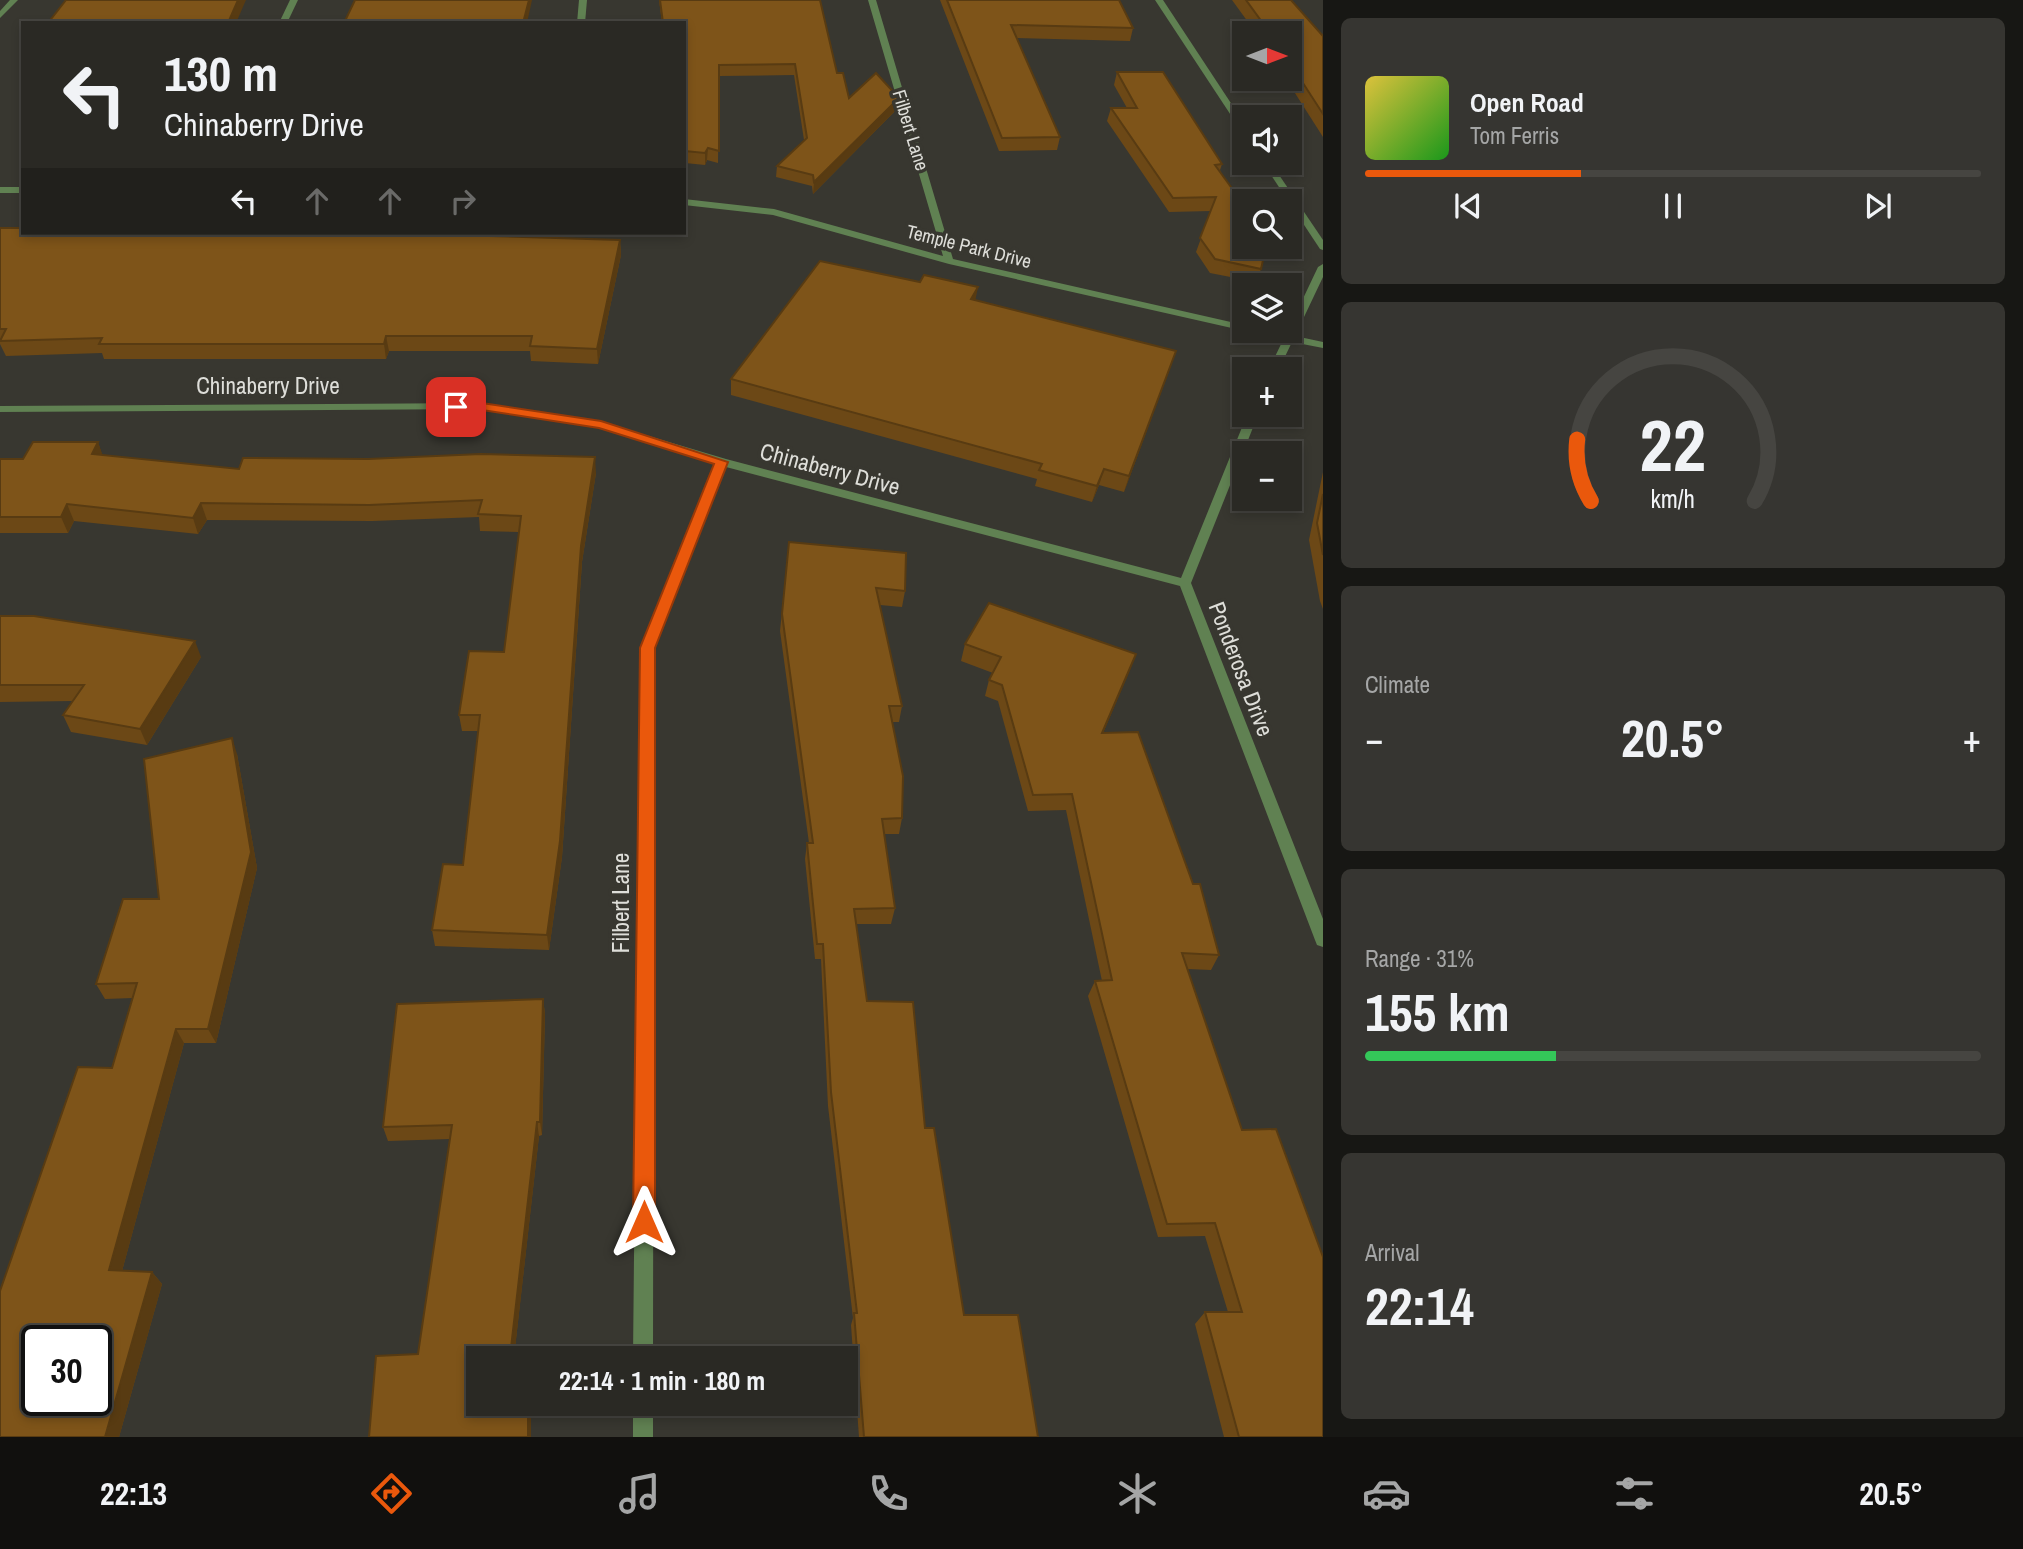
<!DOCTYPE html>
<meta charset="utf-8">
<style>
body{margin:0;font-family:"Archivo Narrow",sans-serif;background:#363531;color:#f1f3f6;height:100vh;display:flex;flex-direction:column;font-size:26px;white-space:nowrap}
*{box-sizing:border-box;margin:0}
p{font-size:23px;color:#a5a6a6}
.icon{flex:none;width:38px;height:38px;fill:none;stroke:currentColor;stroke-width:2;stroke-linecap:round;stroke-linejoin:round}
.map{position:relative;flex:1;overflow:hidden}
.drawer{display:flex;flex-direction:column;gap:18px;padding:18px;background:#171714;width:700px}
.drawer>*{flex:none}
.banner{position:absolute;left:21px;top:21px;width:665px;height:214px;border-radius:0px;box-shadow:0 4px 10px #0003,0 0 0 2px #464541;background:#2a2924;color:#f1f3f6;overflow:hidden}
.needle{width:46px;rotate:90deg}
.fabs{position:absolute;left:1232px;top:21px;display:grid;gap:14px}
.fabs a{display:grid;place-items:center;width:70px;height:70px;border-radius:0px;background:#2a2924;box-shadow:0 4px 10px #0003,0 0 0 2px #464541;font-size:35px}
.speed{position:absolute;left:21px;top:1325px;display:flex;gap:14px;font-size:35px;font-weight:700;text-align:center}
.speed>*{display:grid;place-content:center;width:91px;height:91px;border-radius:50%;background:#2a2924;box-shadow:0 4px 10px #0003,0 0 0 2px #464541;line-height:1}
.speed .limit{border:4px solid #111;border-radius:10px;background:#fff;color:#111}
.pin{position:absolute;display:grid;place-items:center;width:60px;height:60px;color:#fff;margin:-30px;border-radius:14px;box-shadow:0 4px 10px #0006}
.me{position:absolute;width:77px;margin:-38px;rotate:0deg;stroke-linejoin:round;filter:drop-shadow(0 0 5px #0008)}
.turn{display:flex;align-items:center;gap:24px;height:147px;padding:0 28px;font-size:32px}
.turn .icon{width:91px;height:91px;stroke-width:2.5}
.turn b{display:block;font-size:49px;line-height:60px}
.lanes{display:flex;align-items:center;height:66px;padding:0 28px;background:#0003;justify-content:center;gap:35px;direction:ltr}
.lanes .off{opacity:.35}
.big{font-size:52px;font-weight:700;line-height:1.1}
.drawer .card{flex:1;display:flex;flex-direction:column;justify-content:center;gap:10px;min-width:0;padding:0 24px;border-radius:10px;background:#363531}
.drawer .dial{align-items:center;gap:0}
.dial svg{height:182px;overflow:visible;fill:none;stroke:#464541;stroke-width:7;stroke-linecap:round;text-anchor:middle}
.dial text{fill:#f1f3f6;stroke:none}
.song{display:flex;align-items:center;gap:21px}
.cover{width:84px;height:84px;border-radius:10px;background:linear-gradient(135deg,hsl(50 70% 55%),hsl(120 70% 35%))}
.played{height:7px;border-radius:4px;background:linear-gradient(90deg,#ea580c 35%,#464541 35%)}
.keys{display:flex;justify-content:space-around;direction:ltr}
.heat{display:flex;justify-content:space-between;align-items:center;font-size:38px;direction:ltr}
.charge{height:10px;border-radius:5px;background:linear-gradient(90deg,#34c759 31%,#464541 0)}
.trip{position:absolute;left:466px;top:1346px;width:392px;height:70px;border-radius:0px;background:#2a2924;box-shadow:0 4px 10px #0003,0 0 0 2px #464541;font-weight:700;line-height:70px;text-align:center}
.menu{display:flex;height:112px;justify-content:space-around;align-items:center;background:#11100e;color:#a5a6a6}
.menu .icon{width:49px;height:49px}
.menu .current{color:#ea580c}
.menu b{font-size:32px;color:#f1f3f6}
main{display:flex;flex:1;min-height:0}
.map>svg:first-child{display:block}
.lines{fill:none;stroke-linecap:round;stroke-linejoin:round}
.street{fill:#608152;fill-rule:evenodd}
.wall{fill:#6c4816}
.shaded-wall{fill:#583b12}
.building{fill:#7e5419;stroke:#583b12;stroke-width:2;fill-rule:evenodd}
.route{fill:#ea580c;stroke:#983908;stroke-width:2}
.labels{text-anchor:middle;stroke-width:7;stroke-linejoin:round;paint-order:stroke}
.far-street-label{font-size:19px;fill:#deded9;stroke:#383730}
.street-label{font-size:23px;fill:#deded9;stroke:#383730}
</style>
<main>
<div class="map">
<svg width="1323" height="1437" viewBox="0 0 1323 1437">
<rect width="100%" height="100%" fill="#383730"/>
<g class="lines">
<g class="street">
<polygon points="10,0 18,0 0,18 0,11"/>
<polygon points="290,0 298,0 287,23 279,23"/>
<polygon points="579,0 587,0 585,23 577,23"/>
<polygon points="868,0 876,0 953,259 1244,325 1245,331 949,264 773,215 684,205 684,199 774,209 943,256"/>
<polygon points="1155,0 1163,0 1244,123 1244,131 1240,129"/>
<polygon points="1263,163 1271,163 1323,240 1323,250 1320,249"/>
<rect x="0" y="187" width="23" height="6"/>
<polygon points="1323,264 1323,277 1295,336 1323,342 1323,348 1292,342 1279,369 1269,369 1283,340 1251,331 1270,331 1286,334 1290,331 1290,326 1318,267"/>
<polygon points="482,403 605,423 726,459 1181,578 1247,415 1258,415 1191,583 1323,919 1323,947 1317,945 1315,940 1180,586 726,467 654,648 653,1358 633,1358 640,648 715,464 599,428 482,409 0,412 0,406"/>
<rect x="633" y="1404" width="20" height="33"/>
</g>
</g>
<g class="wall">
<polygon points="659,0 820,0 837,73 849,98 897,109 813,194 812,186 776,177 777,166 804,140 794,75 719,76 718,163 707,160 705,165 685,163 684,23 662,23"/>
<polygon points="940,0 1119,0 1133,28 1130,41 1016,38 1060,137 1057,150 999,151"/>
<polygon points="1232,0 1291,0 1323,36 1323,137 1286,79 1290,79 1290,33 1256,33"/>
<polygon points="1117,72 1222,164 1220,170 1261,269 1256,282 1210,273 1196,252 1211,211 1169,212 1107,121 1111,108 1127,108 1114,85"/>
<polygon points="0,228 23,233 493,236 620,240 621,255 598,364 531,361 530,351 389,351 386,359 104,359 102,353 6,356 0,344"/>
<polygon points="975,301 1176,351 1124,492 1099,485 1092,502 1035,486 1037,479 731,395 731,379"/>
<polygon points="98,442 102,455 239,469 596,473 582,562 562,857 549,950 435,946 432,930 463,865 478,731 462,731 459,715 504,652 519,532 480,531 479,517 372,521 207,520 198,534 74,521 68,533 0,533 0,459 23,459"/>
<polygon points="1323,472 1323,609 1320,601 1309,540"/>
<polygon points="789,542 905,591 902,607 880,605 902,706 899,722 892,722 902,818 899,834 884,834 895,908 891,924 856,924 867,1001 925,1128 964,1315 1038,1437 859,1437 851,1325 853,1318 828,1106 821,959 815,959 805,859 807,843 809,843 780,631"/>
<polygon points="0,616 201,657 147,745 71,732 63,715 73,701 0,702"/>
<polygon points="965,644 1136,654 1103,733 1193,884 1219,955 1211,970 1188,969 1323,1437 1224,1437 1195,1324 1205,1312 1228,1312 1205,1236 1158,1237 1088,996 1095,981 1102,981 1066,810 1028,811 998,701 985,696 989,680 993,673 961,661"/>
<polygon points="237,754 257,868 216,1043 184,1043 122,1271 152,1272 162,1284 119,1437 112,1068 133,998 105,999 96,984 159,899"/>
<polygon points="543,999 545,1014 542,1135 539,1136 515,1348 531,1404 531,1437 369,1437 418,1354 450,1139 388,1141 383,1127"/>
</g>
<g class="shaded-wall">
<polygon points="238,0 246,0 236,23 228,23"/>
<polygon points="529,0 532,0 527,23 523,23"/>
<polygon points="899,98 897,109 813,194 814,182"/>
<polygon points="708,148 707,160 705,165 705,153"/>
<polygon points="620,240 621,255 598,364 597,349"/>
<polygon points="978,287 975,302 971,299"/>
<polygon points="386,336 389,351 386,359 384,344"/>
<polygon points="1176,351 1171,366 1124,492 1129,476"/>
<polygon points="98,442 104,459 92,454"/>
<polygon points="595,457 596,473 582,562 562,857 549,950 547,935 581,546"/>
<polygon points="1104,469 1099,485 1092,502 1097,486"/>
<polygon points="201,503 207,520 198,534 193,518"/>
<polygon points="67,504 74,521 68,533 61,517"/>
<polygon points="195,641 201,657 147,745 140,729"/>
<polygon points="1136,654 1130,670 1096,749 1102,733"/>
<polygon points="232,738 237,754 257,868 216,1043 208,1029"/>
<polygon points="543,999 545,1014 542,1135 540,1122"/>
<polygon points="176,1029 184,1043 119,1282 109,1270"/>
<polygon points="537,1122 539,1136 514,1358 511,1348"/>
<polygon points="152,1272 162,1284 119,1437 105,1437"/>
<rect x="528" y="1404" width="3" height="33"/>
</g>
<g class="building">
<polygon points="66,0 238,0 228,23 48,23"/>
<polygon points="355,0 529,0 523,23 344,23"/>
<polygon points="660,0 820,0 837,73 843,73 849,98 876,73 899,98 814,182 813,175 777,166 807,138 795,64 719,65 719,151 708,148 705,153 685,151 684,153 684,23 663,23"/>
<polygon points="947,0 1119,0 1133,28 1011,25 1060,137 1002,138"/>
<polygon points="1246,0 1291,0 1323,36 1323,114 1290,63 1290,33 1270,33"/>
<polygon points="1117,72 1163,72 1222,164 1215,165 1244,205 1244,247 1266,247 1261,269 1215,259 1200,238 1216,197 1173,198 1111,108 1137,108"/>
<polygon points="0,228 23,228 23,233 491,233 490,236 620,240 597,349 530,346 532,336 386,336 384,344 99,344 102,338 0,341 6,329 0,329"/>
<polygon points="820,261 920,282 924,275 978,287 971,299 1176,351 1129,476 1104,469 1097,486 1039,470 1042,464 731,379"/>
<polygon points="33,442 98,442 92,454 239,469 243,458 368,459 481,454 595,457 581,546 560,841 547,935 432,930 443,864 463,865 480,715 459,715 469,651 504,652 521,516 478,514 482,500 369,505 201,503 193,518 67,504 61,517 0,517 0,459 23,459"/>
<polygon points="1323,494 1323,555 1317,523"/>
<polygon points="789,542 906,553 905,591 876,588 902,706 889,706 903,776 902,818 882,819 895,908 854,909 867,1001 913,1002 925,1128 934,1128 964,1315 1018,1315 1038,1437 864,1437 854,1313 857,1313 831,1092 823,944 817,944 807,843 813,843 782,614"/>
<polygon points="989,603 1136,654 1102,733 1138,732 1193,884 1200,884 1219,955 1182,953 1242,1130 1276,1129 1323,1257 1323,1437 1239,1437 1205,1312 1242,1312 1215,1223 1167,1224 1095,981 1112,980 1072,794 1033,795 1002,685 989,680 1001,657 965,644"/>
<polygon points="0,616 34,616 195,641 140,729 63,715 84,685 0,685"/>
<path d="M232 738 251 852 208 1029H176L109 1270 152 1272 105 1437H0V1291L78 1067 112 1068 137 983 96 984 123 899H159L144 759ZM37 1340H96V1400H37Z"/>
<polygon points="543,999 540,1122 537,1122 511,1348 529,1347 529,1358 478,1358 478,1404 528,1404 528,1437 369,1437 376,1356 418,1354 452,1125 383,1127 397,1004"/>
</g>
<polygon class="route" points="482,403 601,421 728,462 655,648 655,1222 651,1229 644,1232 636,1229 633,1222 640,648 714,464 599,428 482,410 456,410 449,407 456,403"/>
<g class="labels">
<g class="far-street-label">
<text transform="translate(911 130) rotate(73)" y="7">Filbert Lane</text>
<text transform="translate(969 246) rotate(14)" y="7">Temple Park Drive</text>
</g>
<g class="street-label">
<text x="268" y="394">Chinaberry Drive</text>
<text transform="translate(830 469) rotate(15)" y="8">Chinaberry Drive</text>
<text transform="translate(1241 669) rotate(69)" y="8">Ponderosa Drive</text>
<text transform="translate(621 903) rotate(-90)" y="8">Filbert Lane</text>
</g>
</g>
</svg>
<div class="fabs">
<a><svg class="needle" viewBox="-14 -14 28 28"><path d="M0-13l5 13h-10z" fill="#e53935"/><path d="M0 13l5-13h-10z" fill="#a5a6a6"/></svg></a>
<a><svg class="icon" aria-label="sound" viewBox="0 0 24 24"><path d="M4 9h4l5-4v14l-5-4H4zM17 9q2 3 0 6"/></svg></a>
<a><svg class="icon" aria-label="search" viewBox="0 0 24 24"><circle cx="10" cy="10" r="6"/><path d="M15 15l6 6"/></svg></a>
<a><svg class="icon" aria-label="layers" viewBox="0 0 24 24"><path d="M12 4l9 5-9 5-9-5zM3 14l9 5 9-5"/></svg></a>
<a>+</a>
<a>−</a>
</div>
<div class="speed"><div class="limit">30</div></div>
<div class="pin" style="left:456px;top:407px;background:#d93025"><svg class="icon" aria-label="arrive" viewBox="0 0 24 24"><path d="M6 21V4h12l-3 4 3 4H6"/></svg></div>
<svg class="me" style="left:644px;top:1222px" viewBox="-20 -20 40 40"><path d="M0-17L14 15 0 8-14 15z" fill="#ea580c" stroke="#fff" stroke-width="4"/></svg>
<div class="trip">22:14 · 1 min · 180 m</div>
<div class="banner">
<div class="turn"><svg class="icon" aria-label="left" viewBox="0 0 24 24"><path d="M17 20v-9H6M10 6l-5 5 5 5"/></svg><div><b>130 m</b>Chinaberry Drive</div></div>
<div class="lanes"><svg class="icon" aria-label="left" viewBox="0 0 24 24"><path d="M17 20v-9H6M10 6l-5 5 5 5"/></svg><svg class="icon off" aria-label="ahead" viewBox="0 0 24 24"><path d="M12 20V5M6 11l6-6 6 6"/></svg><svg class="icon off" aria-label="ahead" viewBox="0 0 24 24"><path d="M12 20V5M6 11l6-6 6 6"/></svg><svg class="icon off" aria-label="right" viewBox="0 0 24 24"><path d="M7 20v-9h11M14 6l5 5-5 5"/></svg></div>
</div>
</div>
<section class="drawer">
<div class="card">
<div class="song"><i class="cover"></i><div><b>Open Road</b><p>Tom Ferris</p></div></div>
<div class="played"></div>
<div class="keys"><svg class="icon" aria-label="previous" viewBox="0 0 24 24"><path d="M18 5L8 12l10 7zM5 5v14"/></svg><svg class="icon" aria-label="pause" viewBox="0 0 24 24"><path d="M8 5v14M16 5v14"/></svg><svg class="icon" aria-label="next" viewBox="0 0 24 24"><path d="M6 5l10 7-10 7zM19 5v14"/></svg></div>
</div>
<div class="card dial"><svg viewBox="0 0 100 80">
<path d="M14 69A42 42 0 1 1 86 69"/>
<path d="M14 69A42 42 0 0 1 8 42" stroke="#ea580c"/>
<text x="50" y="56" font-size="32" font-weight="700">22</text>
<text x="50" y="72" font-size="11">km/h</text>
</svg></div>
<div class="card"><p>Climate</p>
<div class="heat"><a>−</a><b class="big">20.5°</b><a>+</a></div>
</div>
<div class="card"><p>Range · 31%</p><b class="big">155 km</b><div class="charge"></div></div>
<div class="card"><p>Arrival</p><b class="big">22:14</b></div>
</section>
</main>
<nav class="menu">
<b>22:13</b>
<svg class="icon current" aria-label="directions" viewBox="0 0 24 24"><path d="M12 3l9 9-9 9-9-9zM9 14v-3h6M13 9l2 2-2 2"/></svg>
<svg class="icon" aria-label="music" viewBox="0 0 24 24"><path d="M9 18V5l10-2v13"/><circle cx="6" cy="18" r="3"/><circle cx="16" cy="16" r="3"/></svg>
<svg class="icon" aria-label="phone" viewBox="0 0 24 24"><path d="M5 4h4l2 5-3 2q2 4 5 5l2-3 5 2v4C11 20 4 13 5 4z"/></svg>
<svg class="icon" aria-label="climate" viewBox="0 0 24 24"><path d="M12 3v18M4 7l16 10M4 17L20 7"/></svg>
<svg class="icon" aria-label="car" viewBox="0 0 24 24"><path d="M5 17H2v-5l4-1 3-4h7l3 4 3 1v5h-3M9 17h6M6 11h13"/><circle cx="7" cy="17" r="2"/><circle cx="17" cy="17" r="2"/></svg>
<svg class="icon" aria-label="filters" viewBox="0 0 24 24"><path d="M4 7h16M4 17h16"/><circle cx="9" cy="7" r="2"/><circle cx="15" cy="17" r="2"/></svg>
<b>20.5°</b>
</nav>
